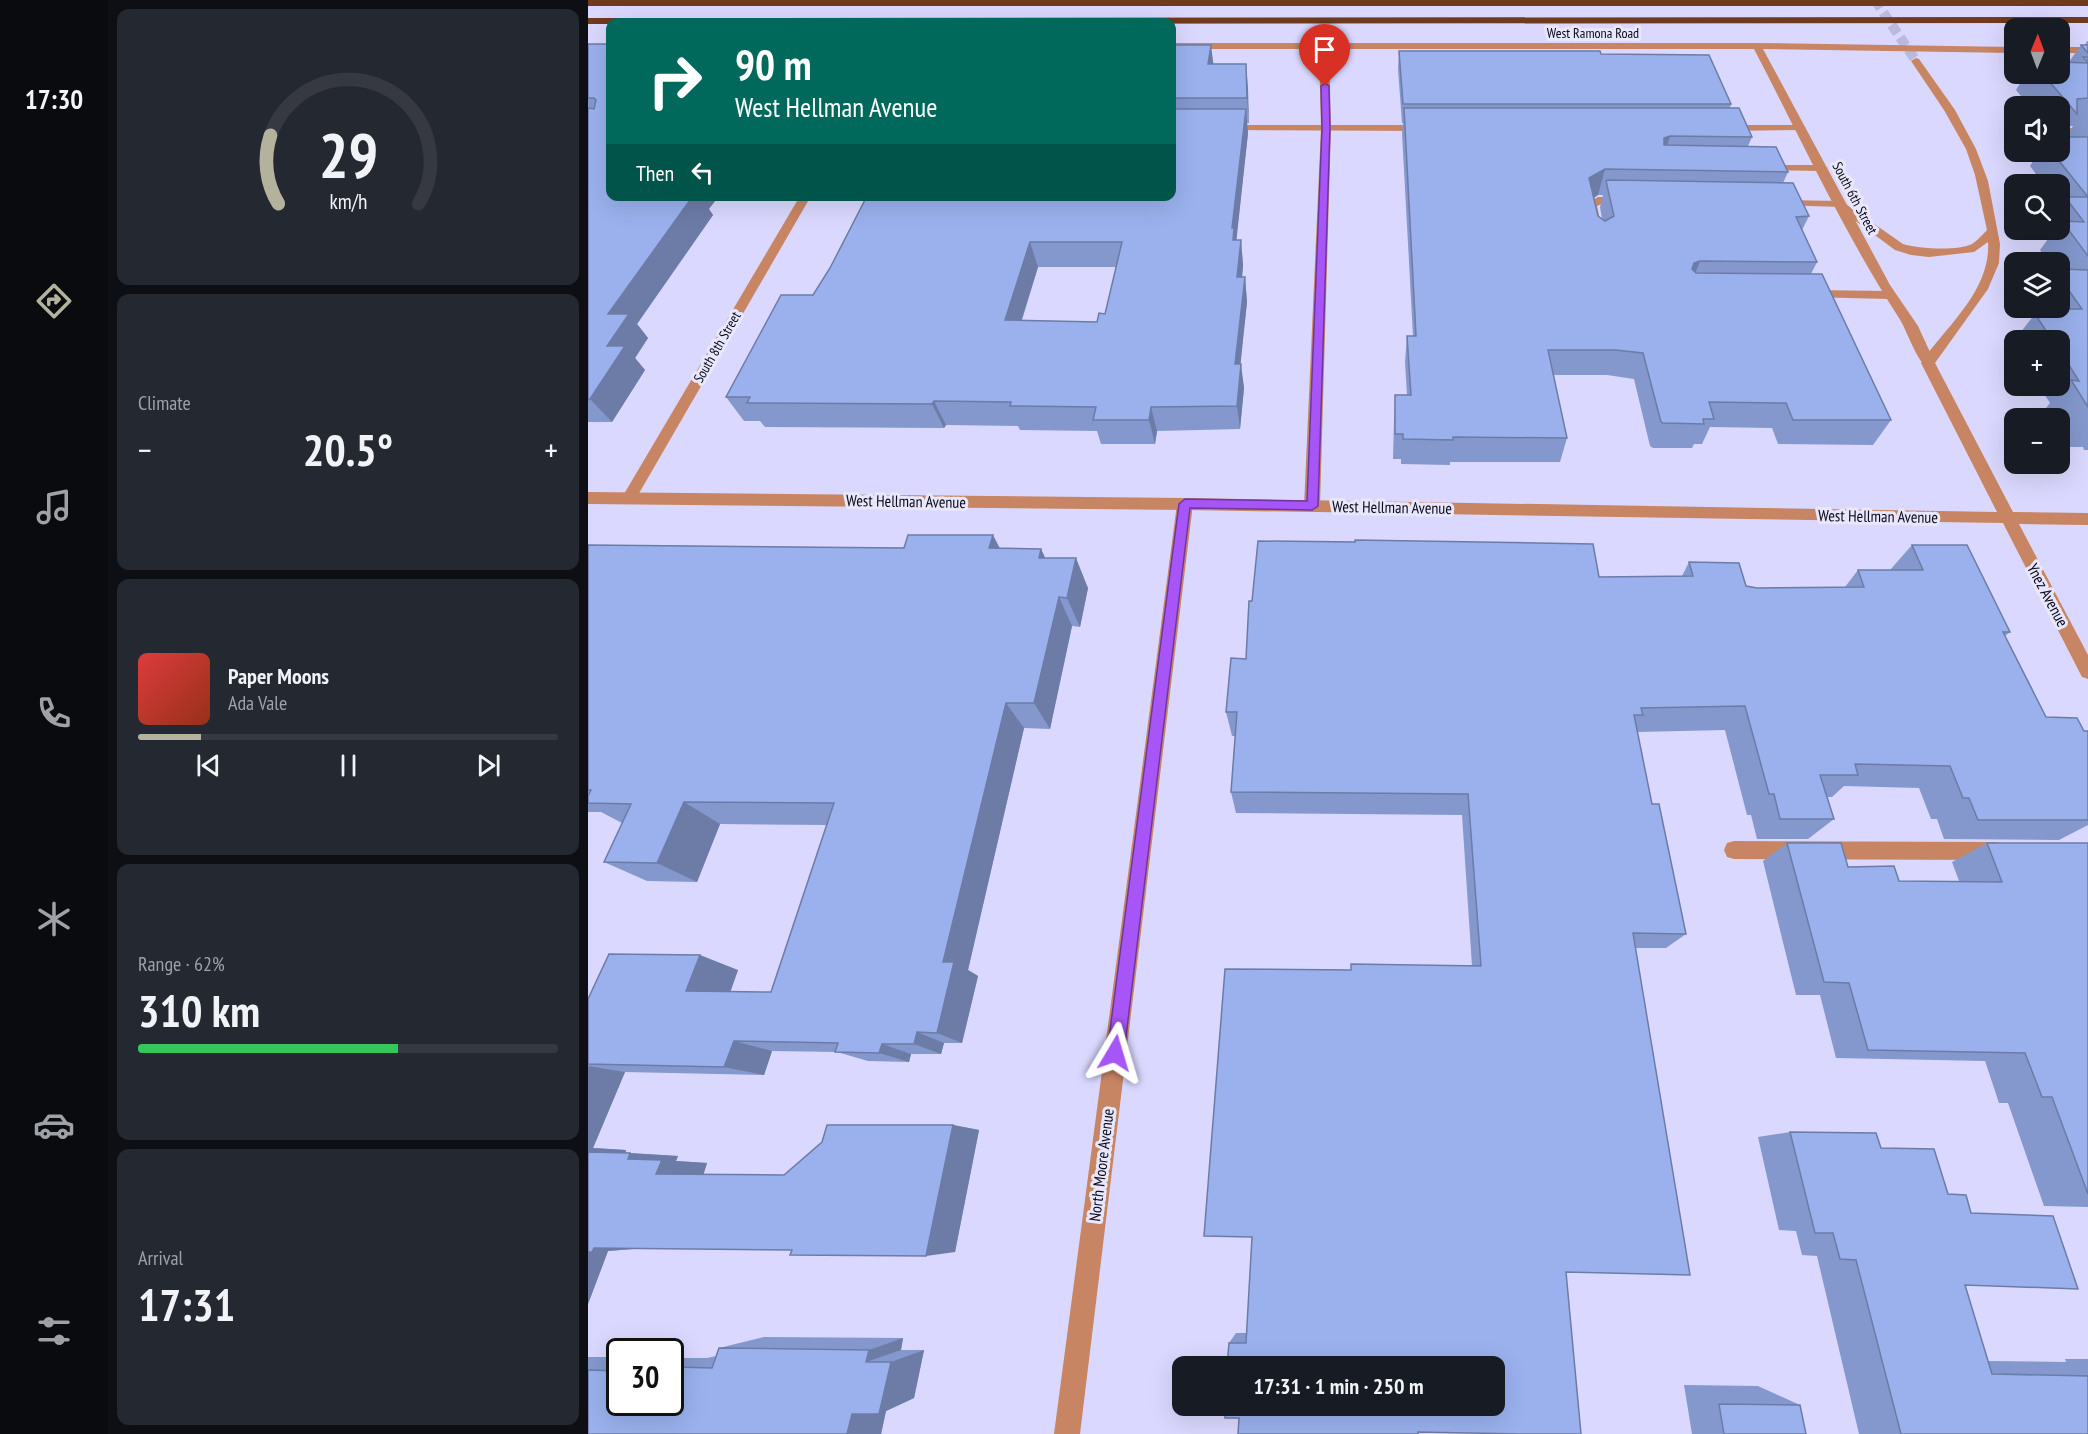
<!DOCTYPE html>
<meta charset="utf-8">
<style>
body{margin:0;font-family:"PT Sans Narrow",sans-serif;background:#242831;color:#f1f3f6;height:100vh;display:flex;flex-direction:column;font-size:22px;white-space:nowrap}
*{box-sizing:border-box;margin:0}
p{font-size:20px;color:#9ea1a6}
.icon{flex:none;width:33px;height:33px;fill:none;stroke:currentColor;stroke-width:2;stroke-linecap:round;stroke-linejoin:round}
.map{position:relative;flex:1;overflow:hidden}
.panel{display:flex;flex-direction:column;gap:9px;padding:9px;background:#0d0f14;width:480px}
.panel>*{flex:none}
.hud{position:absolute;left:18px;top:18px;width:570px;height:183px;border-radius:12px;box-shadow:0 6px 24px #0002;background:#00695c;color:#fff;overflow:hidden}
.needle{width:39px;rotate:1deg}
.controls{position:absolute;left:1416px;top:18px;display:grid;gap:12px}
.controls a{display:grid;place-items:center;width:66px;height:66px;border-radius:12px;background:#171b24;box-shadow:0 6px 24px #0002;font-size:30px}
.speed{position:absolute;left:18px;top:1338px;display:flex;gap:12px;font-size:30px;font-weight:700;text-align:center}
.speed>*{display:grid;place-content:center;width:78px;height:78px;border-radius:50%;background:#171b24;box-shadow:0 6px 24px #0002;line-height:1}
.speed .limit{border:3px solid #111;border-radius:9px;background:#fff;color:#111}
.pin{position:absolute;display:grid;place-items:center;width:51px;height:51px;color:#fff;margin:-62px -26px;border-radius:50% 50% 50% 0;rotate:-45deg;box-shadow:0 0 6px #0007}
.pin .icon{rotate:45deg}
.me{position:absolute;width:66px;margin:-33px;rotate:7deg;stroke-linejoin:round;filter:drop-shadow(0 0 4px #0008)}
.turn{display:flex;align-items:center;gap:21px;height:126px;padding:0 30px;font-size:27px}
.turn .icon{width:78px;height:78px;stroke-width:2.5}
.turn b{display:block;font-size:42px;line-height:51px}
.then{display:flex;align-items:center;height:57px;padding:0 30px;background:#0003;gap:12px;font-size:22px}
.big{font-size:45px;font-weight:600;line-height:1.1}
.panel .tile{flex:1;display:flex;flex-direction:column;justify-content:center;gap:9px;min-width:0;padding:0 21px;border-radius:12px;background:#242831}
.panel .dial{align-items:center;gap:0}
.dial svg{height:156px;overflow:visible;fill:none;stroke:#363941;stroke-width:7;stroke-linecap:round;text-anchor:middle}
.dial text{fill:#f1f3f6;stroke:none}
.song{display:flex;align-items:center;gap:18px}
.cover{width:72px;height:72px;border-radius:9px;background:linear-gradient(135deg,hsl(0 70% 55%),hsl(10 70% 35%))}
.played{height:6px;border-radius:3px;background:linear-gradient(90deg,#b2b29d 15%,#363941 15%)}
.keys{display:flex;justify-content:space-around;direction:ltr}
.heat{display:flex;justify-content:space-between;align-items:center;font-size:33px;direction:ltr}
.charge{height:9px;border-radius:4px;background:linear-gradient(90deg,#34c759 62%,#363941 0)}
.trip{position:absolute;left:584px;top:1356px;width:333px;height:60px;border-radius:12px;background:#171b24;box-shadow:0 6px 24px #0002;font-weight:600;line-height:60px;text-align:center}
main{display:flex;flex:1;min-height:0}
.dock{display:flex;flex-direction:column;width:108px;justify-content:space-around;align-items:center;background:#090b0e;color:#9ea1a6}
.dock .icon{width:42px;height:42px}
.dock .on{color:#b2b29d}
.dock b{font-size:27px;color:#f1f3f6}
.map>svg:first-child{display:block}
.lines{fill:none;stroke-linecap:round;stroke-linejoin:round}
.tertiary-tunnel{stroke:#bbb9dc;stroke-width:10;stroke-dasharray:10 5;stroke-linecap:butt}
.service{fill:#c88563;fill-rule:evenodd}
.minor{fill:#c88563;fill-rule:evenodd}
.tertiary{fill:#c88563;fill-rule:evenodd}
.motorway{fill:#6f3a1e;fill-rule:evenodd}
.wall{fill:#8498cd;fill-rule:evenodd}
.shaded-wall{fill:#6c7ca7}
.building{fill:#9ab1ee;stroke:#6c7ca7;stroke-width:1.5;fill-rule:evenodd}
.route{fill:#a855f7;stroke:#6d37a1;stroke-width:1.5}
.labels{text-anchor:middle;stroke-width:6;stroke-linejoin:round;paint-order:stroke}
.far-street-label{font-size:14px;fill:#0b0918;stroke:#e8e7fb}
.street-label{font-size:16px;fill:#0b0918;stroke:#e8e7fb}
</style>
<main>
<nav class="dock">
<b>17:30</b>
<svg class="icon on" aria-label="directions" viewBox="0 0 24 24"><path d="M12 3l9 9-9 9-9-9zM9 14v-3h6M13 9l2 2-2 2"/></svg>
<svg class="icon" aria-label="music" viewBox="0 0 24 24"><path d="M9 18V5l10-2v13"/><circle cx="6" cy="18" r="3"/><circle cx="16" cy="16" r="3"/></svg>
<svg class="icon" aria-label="phone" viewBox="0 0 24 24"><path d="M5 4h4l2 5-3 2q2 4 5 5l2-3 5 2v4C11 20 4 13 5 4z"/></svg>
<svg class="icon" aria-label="climate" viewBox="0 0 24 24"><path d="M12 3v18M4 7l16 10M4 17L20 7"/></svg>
<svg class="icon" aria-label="car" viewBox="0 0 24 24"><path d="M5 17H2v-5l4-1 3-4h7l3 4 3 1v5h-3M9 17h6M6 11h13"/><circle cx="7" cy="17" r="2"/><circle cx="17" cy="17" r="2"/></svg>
<svg class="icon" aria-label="filters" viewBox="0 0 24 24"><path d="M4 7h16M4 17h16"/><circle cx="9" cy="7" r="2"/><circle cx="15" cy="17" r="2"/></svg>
</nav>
<section class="panel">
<div class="tile dial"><svg viewBox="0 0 100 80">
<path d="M14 69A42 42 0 1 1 86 69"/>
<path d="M14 69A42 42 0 0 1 10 34" stroke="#b2b29d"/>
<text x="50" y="56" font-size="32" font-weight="700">29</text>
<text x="50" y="72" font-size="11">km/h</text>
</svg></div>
<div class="tile"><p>Climate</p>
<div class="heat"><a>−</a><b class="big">20.5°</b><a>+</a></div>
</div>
<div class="tile">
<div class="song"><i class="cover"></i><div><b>Paper Moons</b><p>Ada Vale</p></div></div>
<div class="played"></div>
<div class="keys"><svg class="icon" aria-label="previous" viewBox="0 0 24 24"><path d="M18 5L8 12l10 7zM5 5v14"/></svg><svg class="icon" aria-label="pause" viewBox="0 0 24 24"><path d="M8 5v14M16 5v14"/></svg><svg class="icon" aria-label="next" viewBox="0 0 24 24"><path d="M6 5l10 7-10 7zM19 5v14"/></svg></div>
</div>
<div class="tile"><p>Range · 62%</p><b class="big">310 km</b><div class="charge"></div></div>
<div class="tile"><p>Arrival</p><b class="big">17:31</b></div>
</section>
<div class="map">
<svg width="1500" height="1434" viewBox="0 0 1500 1434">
<rect width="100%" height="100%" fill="#dad8fe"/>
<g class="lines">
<polyline class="tertiary-tunnel" points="1287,0 1328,61"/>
<g class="service">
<polygon points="636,125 839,125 844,128 839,131 632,130 632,126"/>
<polygon points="1213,125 1218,128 1217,130 1137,131 1132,128 1137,125"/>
<polygon points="1500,127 1500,133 1472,135 1472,129"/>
<polygon points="1175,165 1234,165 1240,168 1234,171 1171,170 1171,166"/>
<path d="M1010 197H1038L1044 200C1034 207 1020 200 1009 206L1013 224 1007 228 1001 224 997 205Z"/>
<polygon points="1192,200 1253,201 1259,204 1253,207 1188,205 1186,203"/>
<polygon points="1221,290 1302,291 1308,295 1302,299 1217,297 1215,294 1217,291"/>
<polygon points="1146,841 1408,842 1415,844 1418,851 1415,858 1408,860 1146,859 1139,857 1136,850 1139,843"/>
</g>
<g class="minor">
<path d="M584 43H1169L1426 47V53L1175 49 1302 285 1330 326 1347 363 1340 367C1330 365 1318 328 1311 318 1256 233 1213 139 1166 49H741L743 128 732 506 729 510H719L716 506 733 128 731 49H584Z"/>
<rect x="1472" y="47" width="28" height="6"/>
<polygon points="212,196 223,196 46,502 36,502 33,498 36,494"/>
<polygon points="597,498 602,500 605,504 492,1434 466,1434 589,504 592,500"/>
</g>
<path class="tertiary" d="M1328 58 1331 59 1367 110 1388 149 1400 181 1412 244 1411 263 1400 289 1347 363 1425 512 1500 513V525L1431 524 1500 655V679L1494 677 1415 523 597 510 0 504V492L597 498 1409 512 1333 363C1358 326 1403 291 1400 242L1386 252 1341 257 1323 255 1307 250 1249 207 1251 205H1259L1315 244C1330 249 1371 251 1384 244 1389 241 1394 235 1399 230L1387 175 1378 149 1356 110 1323 61Z"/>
<g class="motorway">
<rect x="0" y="0" width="1500" height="6"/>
<polygon points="1500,17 1500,23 0,24 0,18"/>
</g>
</g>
<g class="wall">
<path d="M1499 41H1500V450H1496L1495 447H1481L1472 431V418H1464L1458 408 1462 403 1451 386H1472V340H1430L1428 338 1451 309 1450 308H1472V262H1461L1452 250 1463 235 1459 230H1472V184H1447L1444 180 1448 174 1442 166 1451 152H1472V106H1441L1428 90 1438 74H1472L1481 62 1493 45H1497ZM1481 126H1485L1478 137H1473Z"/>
<polygon points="0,44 125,215 49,324 60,338 47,358 57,370 24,422 0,422"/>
<path d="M584 45 625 64H658L661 123H659L660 133 648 240H653L655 265 654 277H657L659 302 652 364 656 388 652 429 569 431 567 444H513L509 431 432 430 430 426 358 425 356 428 177 427 172 421H156L138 397 225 295 584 196ZM450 267H528L517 314 509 322 434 320Z"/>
<path d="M811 51 1013 54 1143 104 1142 108 1164 137 1160 146 1200 172 1195 183 1221 216 1214 230 1229 262 1223 274 1303 420 1285 445 1190 444 1184 428 1122 427 1114 444H1106L1104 448H1065L1062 446 1046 379 1019 375H965L979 438 972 462H862V465L813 464V459H805L806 420 807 395H819L817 362 819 336H825L814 133 815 123H814L810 69ZM1010 195H1015L1012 207 1014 219 1010 216 1006 198Z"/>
<polygon points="0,545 453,549 457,558 500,588 492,627 484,626 462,729 436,728 380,970 390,976 374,1043 356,1043 353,1054 323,1054 321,1062 280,1061 249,1052 184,1051 176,1075 37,1072 5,1148 38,1150 37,1153 90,1156 88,1161 119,1163 115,1175 196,1175 365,1125 391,1130 367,1252 57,1248 20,1251 0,1304 0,999 150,970 142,992 183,992 239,825 132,824 109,882 59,881 16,862 34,823 13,812 0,812"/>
<polygon points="1324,545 1422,632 1417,636 1458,717 1496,731 1500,731 1500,825 1471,840 1356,839 1349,819 1343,819 1331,788 1256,786 1244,797 1239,797 1246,819 1220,839 1169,839 1163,815 1159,815 1137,730 1049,732 1064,804 1098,934 1078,948 1047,948 978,1272 651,1418 641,1343 648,1333 658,1333 762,970 884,966 874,815 648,813 643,792 647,736 644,736 638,712 658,659 1011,577 1094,576 1101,562 1158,586 1169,588 1257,587 1270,570 1302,570"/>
<polygon points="1199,843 1260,867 1311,881 1371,881 1364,862 1399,843 1500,843 1500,1207 1456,1206 1420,1103 1411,1103 1397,1061 1248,1058 1232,995 1208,995 1175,861"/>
<polygon points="1202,1132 1293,1148 1377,1285 1400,1361 1478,1362 1477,1359 1500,1359 1500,1434 1271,1434 1229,1256 1214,1255 1208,1231 1191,1230 1170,1137"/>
<polygon points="176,1337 315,1338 313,1350 336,1350 326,1398 298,1411 293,1434 0,1434 0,1357 32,1357 32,1402 82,1402 82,1358 119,1358 128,1356 131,1348"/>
<polygon points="1096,1385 1170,1386 1212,1405 1218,1434 1104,1434"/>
</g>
<g class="shaded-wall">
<polygon points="623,45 626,69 620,64"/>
<polygon points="658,64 660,88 661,123 659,98"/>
<polygon points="658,109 660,133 648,244 645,240 644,228"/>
<polygon points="1082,136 1074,162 1076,138"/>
<polygon points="1017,169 1010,195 995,204 1001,178"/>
<polygon points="105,196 131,196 121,209 125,215 49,324 60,338 47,358 57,370 24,422 2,399 19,346 20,314"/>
<polygon points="653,240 655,265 652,302 649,277"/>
<polygon points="442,242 450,267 426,344 417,320"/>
<polygon points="1112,261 1102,287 1096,289 1106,263"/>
<polygon points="657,277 659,302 650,388 647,364"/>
<polygon points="653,364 656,388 652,429 649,406"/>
<polygon points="346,401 358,425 356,428 344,404"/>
<polygon points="563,407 569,431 567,444 561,420"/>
<polygon points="405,535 421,566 401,548"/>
<polygon points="453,549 467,579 451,558"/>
<polygon points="488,558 500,588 492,627 479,598"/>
<polygon points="471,597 484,626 462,729 446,703"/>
<polygon points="418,703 436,728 380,970 390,976 374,1043 349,1033 355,962"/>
<polygon points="96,802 132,824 109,882 69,863"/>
<polygon points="112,955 150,970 138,1004 98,991"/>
<polygon points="329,1032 356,1043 353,1054 326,1044"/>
<polygon points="146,1041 184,1051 176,1075 136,1067"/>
<polygon points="294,1044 323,1054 321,1062 291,1053"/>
<polygon points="0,1066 37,1072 5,1148 38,1150 37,1155 0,1153"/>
<polygon points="365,1125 391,1130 367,1252 338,1256"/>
<polygon points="42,1153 90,1156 88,1161 119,1163 115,1176 68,1174 40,1159"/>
<polygon points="6,1248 57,1248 20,1251 0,1304 0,1249"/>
<polygon points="315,1338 313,1350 278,1362 281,1350"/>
<polygon points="336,1350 326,1398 298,1411 293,1434 259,1434 264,1414 303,1362"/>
</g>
<g class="building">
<polygon points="0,44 22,44 22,196 105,196 20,314 41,314 19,346 37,346 2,399 0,399 0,108 6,109 8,100 6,98 0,98"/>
<polygon points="584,45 623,45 620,64 658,64 659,98 584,98"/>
<polygon points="1493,45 1500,45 1500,53"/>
<polygon points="811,51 1012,51 1013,54 1121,55 1143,104 815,104"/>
<polygon points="1495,57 1500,57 1500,62"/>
<polygon points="1472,62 1500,63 1500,98 1489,99 1489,114 1455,74 1472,74"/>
<polygon points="816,108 1151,108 1164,137 1082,136 1076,138 1076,145 1188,147 1200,172 1017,169 1001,178 1010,216 1017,221 1026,216 1018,181 1020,180 1205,183 1221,216 1208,217 1229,262 1112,261 1106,263 1104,269 1108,273 1234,274 1303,420 1205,420 1198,403 1121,402 1126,419 1115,419 1116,424 1075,423 1073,422 1055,353 1027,350 960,350 979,438 865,437 865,440 815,439 815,434 807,434 807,395 823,395 819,336 828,336"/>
<path d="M584 109H658L644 228H646L645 240H653L649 277H657L647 364H653L649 406 563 407 561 420H505L508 407 422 406 423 402 346 401 344 404 159 403 162 397H138L193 295H225L242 268 279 196H584ZM442 242H534L517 314 511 313 509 322 417 320Z"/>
<polygon points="1472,137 1500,137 1500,197 1464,152 1472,151"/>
<polygon points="1477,197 1500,197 1500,256 1474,221 1496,222"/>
<polygon points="1472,269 1500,270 1500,407 1483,380 1491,381 1472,351 1472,340 1464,340 1449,317 1456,317 1451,309 1494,309 1472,278"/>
<polygon points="320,535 405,535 401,548 453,549 451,558 488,558 479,598 471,597 446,703 418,703 355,962 366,962 349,1033 329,1032 326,1044 294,1044 291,1053 247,1052 250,1043 146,1041 136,1067 0,1064 0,999 21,954 112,955 98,991 183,992 246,803 96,802 69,863 16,862 43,804 0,803 0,796 3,790 0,790 0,545 316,548"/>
<polygon points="767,540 1005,544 1011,577 1105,576 1101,562 1151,563 1158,586 1169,588 1276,587 1270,570 1335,570 1324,545 1379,545 1422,632 1415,632 1458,717 1489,718 1496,731 1500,731 1500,820 1390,820 1381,798 1375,798 1362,766 1267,764 1270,775 1232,775 1246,819 1192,819 1186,794 1181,794 1157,706 1053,708 1055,715 1046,715 1064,804 1071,804 1098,934 1045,933 1102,1275 978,1272 993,1434 933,1434 830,1432 830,1434 650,1434 651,1418 637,1418 637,1406 906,1406 906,1366 639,1366 641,1343 658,1343 664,1237 616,1236 637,969 763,970 763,964 893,966 880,794 643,792 649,712 638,712 643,658 658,659 661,601 664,601 670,541 767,542"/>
<polygon points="1199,843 1253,843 1260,867 1306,866 1311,881 1414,882 1399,843 1500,843 1500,1194 1464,1097 1454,1097 1437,1053 1280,1050 1261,983 1236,982"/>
<polygon points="239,1125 365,1125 338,1256 202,1255 204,1250 6,1248 4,1252 0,1252 0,1152 42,1153 40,1159 74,1160 68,1174 196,1175 234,1142"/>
<polygon points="1202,1132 1288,1133 1293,1148 1346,1149 1360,1194 1378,1195 1383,1213 1465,1216 1490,1289 1377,1285 1404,1374 1500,1376 1500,1434 1313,1434 1268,1260 1252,1259 1245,1233 1227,1233"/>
<polygon points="131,1348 281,1350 278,1362 303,1362 291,1414 264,1414 259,1434 0,1434 0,1370 32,1371 32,1402 82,1402 82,1371 84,1372 86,1367 124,1368"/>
<polygon points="1131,1404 1212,1405 1218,1434 1136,1434"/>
</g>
<polygon class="route" points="737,83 741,86 742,128 730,506 724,510 602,508 536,1053 533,1059 527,1062 521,1059 519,1053 591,504 597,499 719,501 734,128 733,86"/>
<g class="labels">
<g class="far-street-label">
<text x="1005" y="38">West Ramona Road</text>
<text transform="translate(1267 198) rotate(62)" y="5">South 6th Street</text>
<text transform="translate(129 347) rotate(-60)" y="5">South 8th Street</text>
</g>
<g class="street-label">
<text transform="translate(318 501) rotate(1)" y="6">West Hellman Avenue</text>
<text transform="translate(804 507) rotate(1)" y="6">West Hellman Avenue</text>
<text transform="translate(1290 516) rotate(1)" y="6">West Hellman Avenue</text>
<text transform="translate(1460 595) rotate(62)" y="6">Ynez Avenue</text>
<text transform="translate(513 1165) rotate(-83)" y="6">North Moore Avenue</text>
</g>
</g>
</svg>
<div class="controls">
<a><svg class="needle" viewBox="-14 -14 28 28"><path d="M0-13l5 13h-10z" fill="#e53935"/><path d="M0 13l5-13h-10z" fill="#9ea1a6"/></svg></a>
<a><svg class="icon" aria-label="sound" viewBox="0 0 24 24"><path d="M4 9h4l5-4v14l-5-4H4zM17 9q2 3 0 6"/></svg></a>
<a><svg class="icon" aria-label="search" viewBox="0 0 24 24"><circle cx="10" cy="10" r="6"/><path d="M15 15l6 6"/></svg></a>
<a><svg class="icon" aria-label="layers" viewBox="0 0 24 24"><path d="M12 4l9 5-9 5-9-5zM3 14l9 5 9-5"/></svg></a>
<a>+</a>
<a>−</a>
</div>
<div class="speed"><div class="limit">30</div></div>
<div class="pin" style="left:737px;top:86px;background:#d93025"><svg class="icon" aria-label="arrive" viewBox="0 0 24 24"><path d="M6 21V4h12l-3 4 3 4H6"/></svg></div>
<svg class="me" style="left:527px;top:1053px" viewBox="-20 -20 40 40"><path d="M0-17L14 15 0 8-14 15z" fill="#a855f7" stroke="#fff" stroke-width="4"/></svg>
<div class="trip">17:31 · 1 min · 250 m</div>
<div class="hud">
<div class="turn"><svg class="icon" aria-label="right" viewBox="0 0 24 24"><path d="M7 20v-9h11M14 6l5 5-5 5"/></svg><div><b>90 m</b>West Hellman Avenue</div></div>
<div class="then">Then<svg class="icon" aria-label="left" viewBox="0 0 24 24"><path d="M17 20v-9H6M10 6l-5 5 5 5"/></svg></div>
</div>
</div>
</main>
